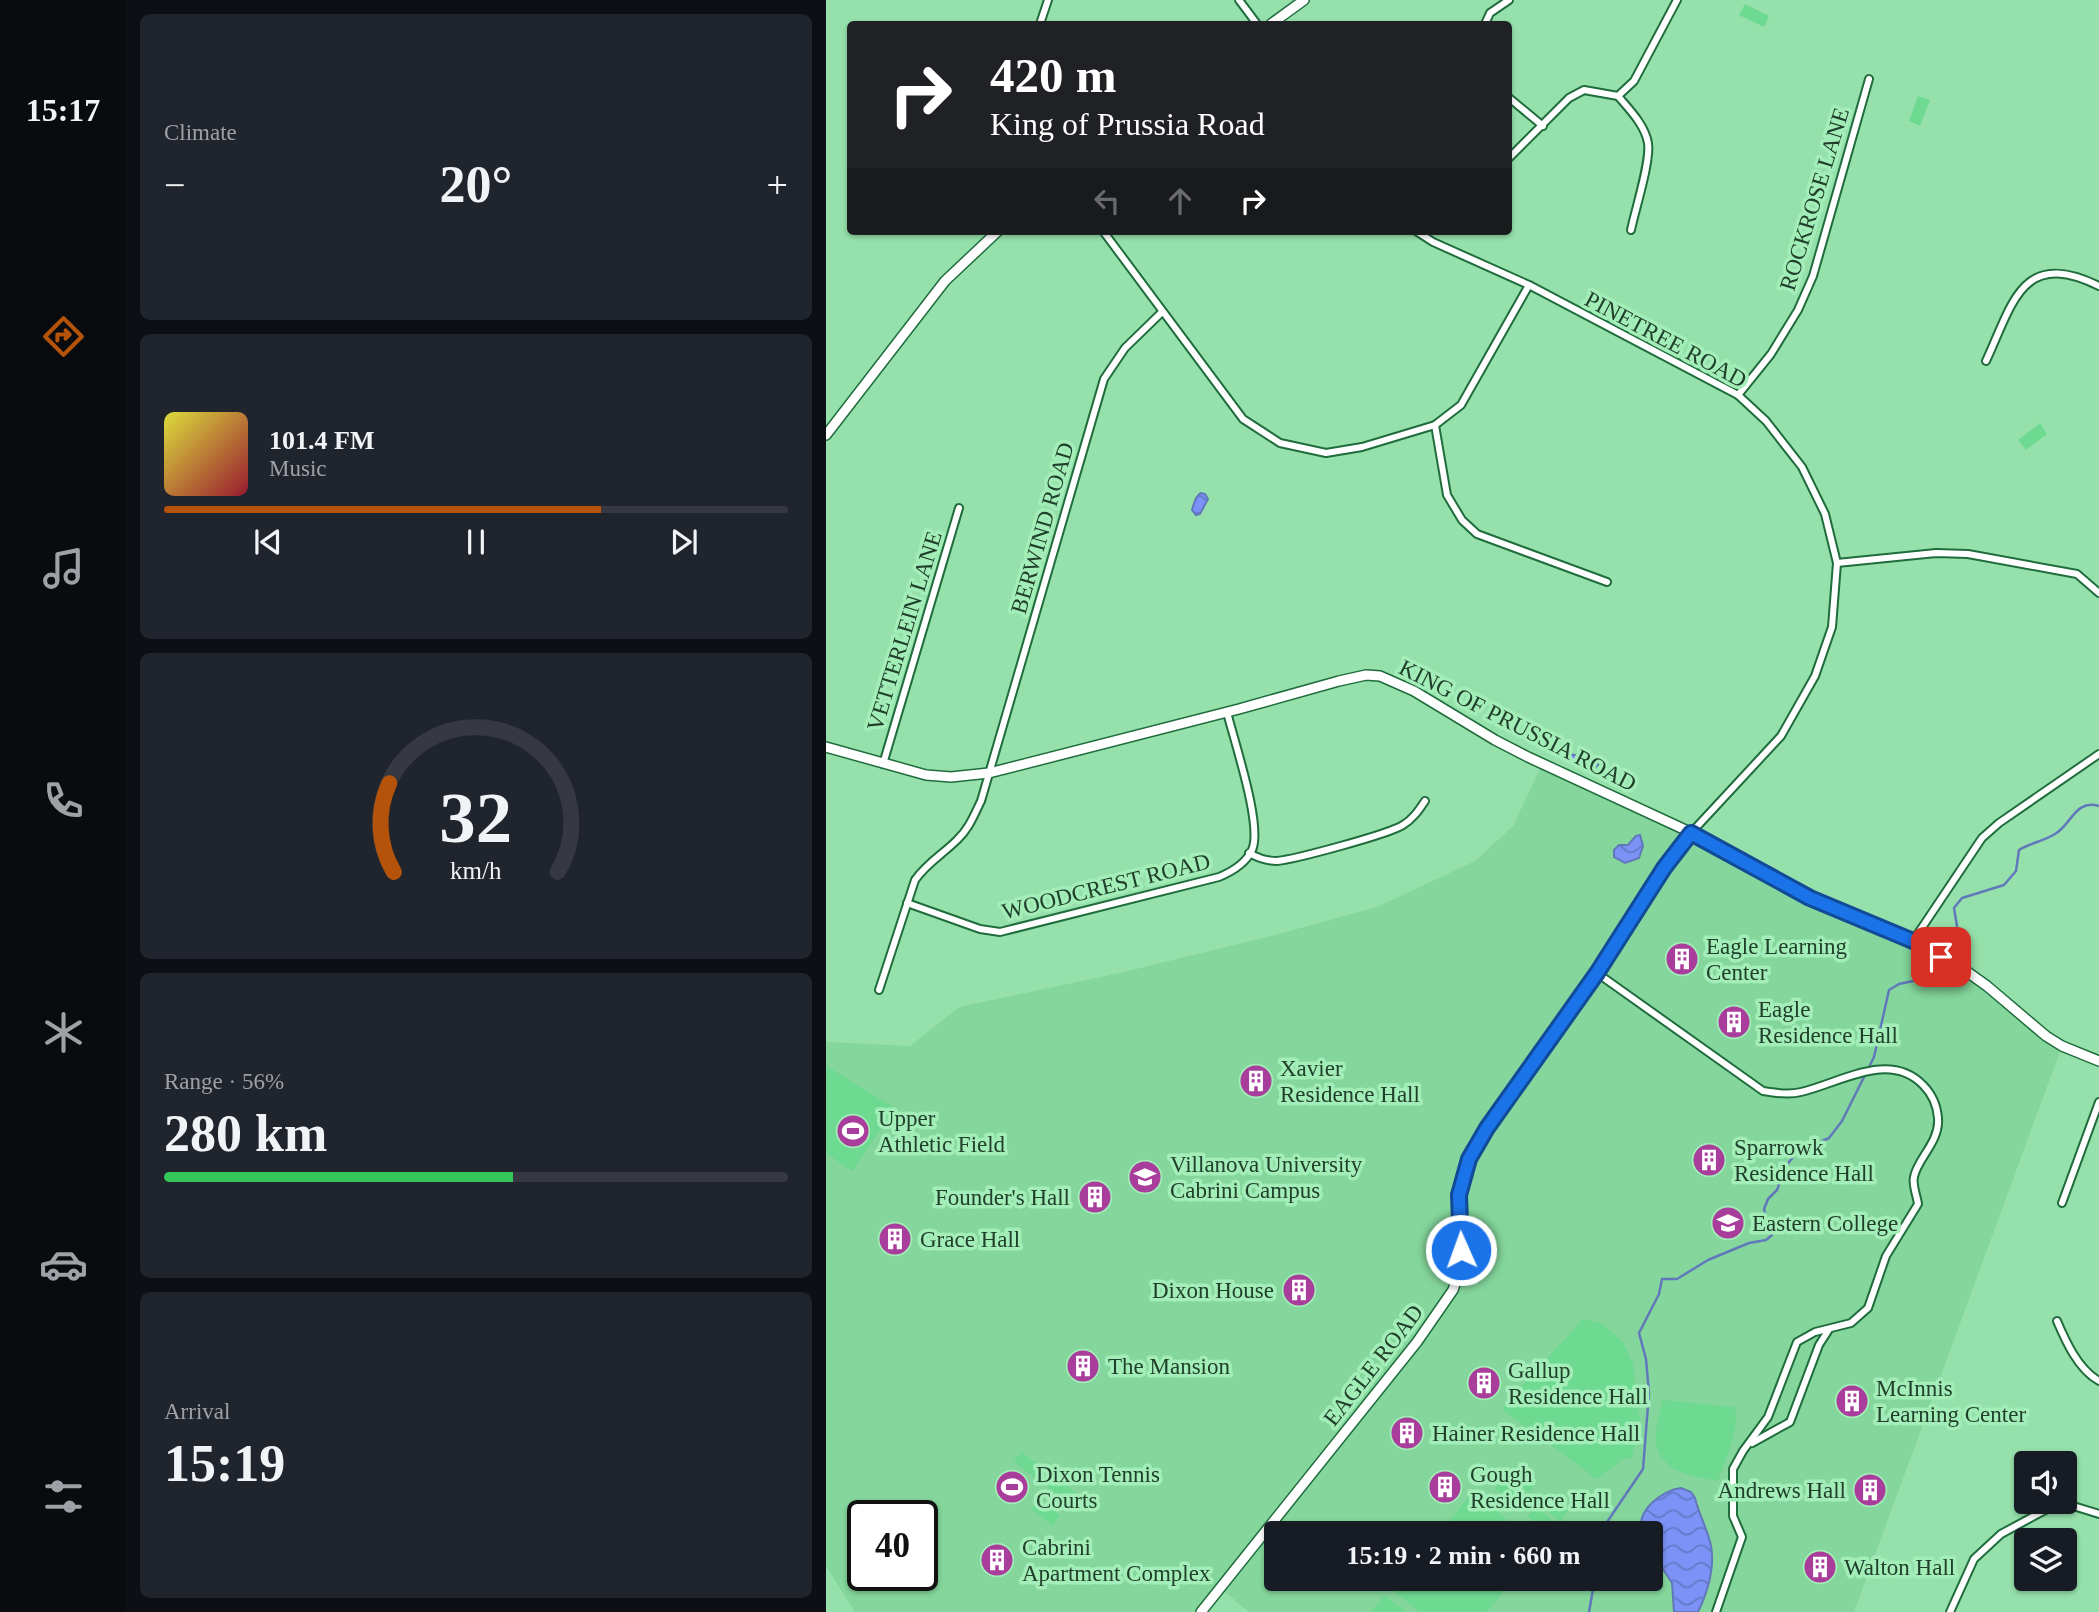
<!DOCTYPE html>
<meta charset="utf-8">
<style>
body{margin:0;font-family:Georgia,serif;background:#20242c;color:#f1f3f6;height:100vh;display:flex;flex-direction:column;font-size:26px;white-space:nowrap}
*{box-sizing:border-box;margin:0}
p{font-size:23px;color:#9ea1a6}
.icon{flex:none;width:38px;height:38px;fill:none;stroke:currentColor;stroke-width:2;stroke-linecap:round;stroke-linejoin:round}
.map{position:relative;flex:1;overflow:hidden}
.drawer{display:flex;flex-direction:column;gap:14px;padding:14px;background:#0d0f14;width:700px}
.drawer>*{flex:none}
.hud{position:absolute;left:21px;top:21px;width:665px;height:214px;border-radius:7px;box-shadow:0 2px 5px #0004;background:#202124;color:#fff;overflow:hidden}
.buttons{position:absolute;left:1188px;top:1451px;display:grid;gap:14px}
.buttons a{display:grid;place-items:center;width:63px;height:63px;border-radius:7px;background:#171b24;box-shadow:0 2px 5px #0004;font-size:35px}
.speed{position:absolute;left:21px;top:1500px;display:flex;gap:14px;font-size:35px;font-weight:700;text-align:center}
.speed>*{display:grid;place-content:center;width:91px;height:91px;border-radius:50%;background:#171b24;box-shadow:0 2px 5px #0004;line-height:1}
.speed .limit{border:4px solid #111;border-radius:10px;background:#fff;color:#111}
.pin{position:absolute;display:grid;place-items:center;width:60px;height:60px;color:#fff;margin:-30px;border-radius:14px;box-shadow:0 4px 10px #0006}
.me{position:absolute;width:77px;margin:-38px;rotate:358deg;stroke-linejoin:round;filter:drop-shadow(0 0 5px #0008)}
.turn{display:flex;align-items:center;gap:24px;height:147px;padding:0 28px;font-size:32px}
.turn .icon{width:91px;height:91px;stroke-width:2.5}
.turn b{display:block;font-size:49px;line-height:60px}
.lanes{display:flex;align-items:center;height:66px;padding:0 28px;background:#0003;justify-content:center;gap:35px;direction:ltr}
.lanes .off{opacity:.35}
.big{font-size:52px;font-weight:600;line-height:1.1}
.drawer .tile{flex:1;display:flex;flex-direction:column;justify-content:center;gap:10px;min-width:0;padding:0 24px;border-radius:10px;background:#20242c}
.drawer .dial{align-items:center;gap:0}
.dial svg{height:182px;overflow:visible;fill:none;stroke:#363941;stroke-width:7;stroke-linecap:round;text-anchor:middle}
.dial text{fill:#f1f3f6;stroke:none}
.song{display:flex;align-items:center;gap:21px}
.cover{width:84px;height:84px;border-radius:10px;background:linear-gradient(135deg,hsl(60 70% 55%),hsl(350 70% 35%))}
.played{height:7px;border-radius:4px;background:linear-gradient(90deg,#b45309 70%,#363941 70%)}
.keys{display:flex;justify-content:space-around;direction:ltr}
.heat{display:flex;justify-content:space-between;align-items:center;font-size:38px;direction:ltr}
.charge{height:10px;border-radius:5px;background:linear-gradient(90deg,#34c759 56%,#363941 0)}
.trip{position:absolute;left:438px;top:1521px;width:399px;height:70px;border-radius:7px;background:#171b24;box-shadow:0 2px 5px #0004;font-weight:600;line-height:70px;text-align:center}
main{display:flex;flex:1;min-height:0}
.tab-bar{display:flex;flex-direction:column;width:126px;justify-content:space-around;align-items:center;background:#090b0e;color:#9ea1a6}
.tab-bar .icon{width:49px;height:49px}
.tab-bar .current{color:#b45309}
.tab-bar b{font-size:32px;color:#f1f3f6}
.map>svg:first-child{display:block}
.built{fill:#84d69c;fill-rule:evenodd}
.grass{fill:#6ed991}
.water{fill:url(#water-waves);stroke:#6179ba;stroke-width:2}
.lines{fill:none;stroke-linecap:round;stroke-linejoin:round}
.stream{stroke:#6179ba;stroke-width:2.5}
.street-casing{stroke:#1f6c3d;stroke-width:10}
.secondary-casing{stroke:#1f6c3d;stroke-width:12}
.street{stroke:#fff;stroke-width:6}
.secondary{stroke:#fff;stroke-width:9}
.route-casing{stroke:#114b97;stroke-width:18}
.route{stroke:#1a73e8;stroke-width:12}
.labels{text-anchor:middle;stroke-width:7;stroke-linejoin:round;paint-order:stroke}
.street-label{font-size:23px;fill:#21402b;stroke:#a3eeb8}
.poi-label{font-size:23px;fill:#21402b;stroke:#a3eeb8;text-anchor:start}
</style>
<main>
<nav class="tab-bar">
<b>15:17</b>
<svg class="icon current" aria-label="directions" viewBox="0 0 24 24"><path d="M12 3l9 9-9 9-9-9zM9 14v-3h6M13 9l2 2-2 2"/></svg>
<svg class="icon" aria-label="music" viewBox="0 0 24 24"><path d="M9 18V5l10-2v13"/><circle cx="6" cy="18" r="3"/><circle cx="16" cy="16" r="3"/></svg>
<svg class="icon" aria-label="phone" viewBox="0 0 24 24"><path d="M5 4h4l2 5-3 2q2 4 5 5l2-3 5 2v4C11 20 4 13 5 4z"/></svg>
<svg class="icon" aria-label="climate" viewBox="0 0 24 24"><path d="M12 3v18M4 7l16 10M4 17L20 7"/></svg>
<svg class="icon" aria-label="car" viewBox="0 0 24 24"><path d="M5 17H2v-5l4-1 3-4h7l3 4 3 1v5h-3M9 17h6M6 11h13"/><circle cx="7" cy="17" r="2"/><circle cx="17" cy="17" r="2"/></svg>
<svg class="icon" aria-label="filters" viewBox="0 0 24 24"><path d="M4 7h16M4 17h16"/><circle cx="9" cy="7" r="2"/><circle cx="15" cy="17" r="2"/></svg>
</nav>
<section class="drawer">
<div class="tile"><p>Climate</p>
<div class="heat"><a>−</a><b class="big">20°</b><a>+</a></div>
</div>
<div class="tile">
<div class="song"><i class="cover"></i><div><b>101.4 FM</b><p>Music</p></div></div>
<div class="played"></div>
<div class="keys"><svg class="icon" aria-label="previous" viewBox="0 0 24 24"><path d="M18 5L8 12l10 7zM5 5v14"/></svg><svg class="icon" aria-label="pause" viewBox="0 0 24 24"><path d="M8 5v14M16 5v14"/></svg><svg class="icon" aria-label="next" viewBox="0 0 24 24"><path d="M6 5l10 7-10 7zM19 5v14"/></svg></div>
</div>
<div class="tile dial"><svg viewBox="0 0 100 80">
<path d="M14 69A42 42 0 1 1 86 69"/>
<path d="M14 69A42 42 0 0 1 12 30" stroke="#b45309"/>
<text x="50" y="56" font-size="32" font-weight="700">32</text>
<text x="50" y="72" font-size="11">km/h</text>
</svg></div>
<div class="tile"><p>Range · 56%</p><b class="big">280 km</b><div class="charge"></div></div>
<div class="tile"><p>Arrival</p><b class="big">15:19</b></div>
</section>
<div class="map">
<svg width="1273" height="1612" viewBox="0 0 1273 1612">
<defs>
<pattern id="water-waves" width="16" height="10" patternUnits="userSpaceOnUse" patternTransform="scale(1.75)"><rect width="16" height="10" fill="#7c92f7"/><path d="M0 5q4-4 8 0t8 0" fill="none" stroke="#6579c8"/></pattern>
</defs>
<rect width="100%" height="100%" fill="#96e1ab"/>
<path class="built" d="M716 764 879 839 984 898 1115 956 1236 1046 1028 1612H423L394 1588 375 1612H29L0 1566V1042L84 1046 133 1007 298 972 445 936 551 907 649 861 687 826ZM37 1516H96V1575H37ZM450 1533H824V1578H450Z"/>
<g class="grass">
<polygon points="919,4 943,16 938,27 913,15"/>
<polygon points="1092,96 1104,100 1094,126 1083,121"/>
<polygon points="1214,423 1221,434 1200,450 1192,440"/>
<polygon points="0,1066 69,1108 26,1171 0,1153"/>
<polygon points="757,1319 775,1323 797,1342 807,1364 814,1425 806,1458 797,1459 771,1479 677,1410 678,1406"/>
<path d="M836 1400 908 1407C916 1423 898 1464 892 1481 864 1476 827 1470 830 1433 831 1422 834 1411 836 1400Z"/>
<polygon points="195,1452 217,1468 210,1479 188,1462"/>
<polygon points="689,1466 710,1483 702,1493 680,1475"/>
<polygon points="178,1474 200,1490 193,1500 171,1484"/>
<polygon points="229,1477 251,1494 244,1504 222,1487"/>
<polygon points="677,1479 699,1497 691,1506 669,1489"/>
<polygon points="647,1492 697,1533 613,1533"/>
<polygon points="721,1493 742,1511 734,1521 713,1503"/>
<polygon points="212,1499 234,1516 227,1526 205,1509"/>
<polygon points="710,1507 731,1524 724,1533 702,1516"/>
<polygon points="576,1579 685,1578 685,1582 661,1612 594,1612 567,1590"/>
<polygon points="559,1595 580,1612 545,1612"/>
</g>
<g class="water">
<path d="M375 493 379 494 382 499 374 514 370 515 366 510C368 504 369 496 375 493Z"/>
<polygon points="742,754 769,758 772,761 772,765 767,769 748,765 740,757"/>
<polygon points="810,836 814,835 817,846 813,858 799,863 788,857 788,850 793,845 802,845"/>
<path d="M855 1488 865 1492 869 1498C873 1515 882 1530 885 1546 889 1568 881 1593 872 1612H848L846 1583 824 1549V1533H816C809 1511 836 1490 855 1488Z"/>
</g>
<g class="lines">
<g class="stream">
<path d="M1123 958 1131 926 1128 908 1136 898 1178 885 1190 871 1193 850C1204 843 1218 841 1229 834 1246 824 1249 799 1273 806"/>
<polyline points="777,1533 779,1525 817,1469 823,1393 820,1359 813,1333 833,1294 836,1279 851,1279 882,1260 923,1243 940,1240 946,1235 948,1227 941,1220 938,1209 942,1199 951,1190 960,1166 971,1152 1003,1138 1016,1121 1048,1057 1063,990 1073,984 1120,974 1122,964"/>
<polyline points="763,1612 769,1578"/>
</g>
<defs>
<g id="street">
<polyline points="413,0 431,24"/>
<polyline points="214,24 222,0"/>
<polyline points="659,24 664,13 683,0"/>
<path d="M792 96C803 109 819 125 822 143 825 161 809 210 805 230"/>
<polyline points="682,97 717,126"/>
<polyline points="682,159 743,98 758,90 792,96 808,81 851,0"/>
<polyline points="277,231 417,419 454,443 500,453 536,447 609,425 635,405 703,285"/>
<polyline points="590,231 607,242 703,285 912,395 940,421 976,467 999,514 1011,563 1006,627 989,676 955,736 865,833"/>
<path d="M1160 361C1187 303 1196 248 1273 286"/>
<polyline points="912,395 945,354 972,310 987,276 1043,79"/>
<polyline points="609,425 621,495 636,520 651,534 781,582"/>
<polyline points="1011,563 1110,553 1142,554 1251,574 1273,593"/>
<polyline points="57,764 133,508"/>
<path d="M423 853C432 858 440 861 450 861 467 860 563 834 577 825 587 819 593 810 599 801"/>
<path d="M81 903 154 929 174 932 393 877C405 872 420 863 426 850 437 826 408 741 401 712"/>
<polyline points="1087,941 1156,838 1173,823 1273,754"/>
<path d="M771 973 937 1091C950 1093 963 1095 975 1092 1014 1083 1063 1050 1097 1085 1106 1094 1111 1105 1112 1118 1114 1142 1091 1159 1088 1177 1086 1185 1091 1196 1092 1204L1060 1256 1042 1308 1025 1323 989 1332 971 1342 942 1417 917 1451 907 1469V1516L916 1537 890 1612"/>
<path d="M53 990 89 880C101 863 117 854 131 840 143 829 148 815 155 801L278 379 299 348 336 312"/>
<polyline points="1236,1203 1273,1102"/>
<path d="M1231 1321C1240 1342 1252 1369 1273 1381"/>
<polyline points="926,1443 964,1422 993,1345 1002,1331"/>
<polyline points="1124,1612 1148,1559 1175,1534 1221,1509 1244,1505 1273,1514"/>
</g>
<g id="secondary">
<polyline points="445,24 478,0"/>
<polyline points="0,435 119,281 172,231"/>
<polyline points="0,747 100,775 125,777 163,773 413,709 513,681 540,675 554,676 588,691 669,740 702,757 879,839 984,898 1087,941 1140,971 1161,986 1220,1036 1236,1046 1273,1061"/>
<polyline points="375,1612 591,1342 627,1290 633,1272 635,1250 633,1195 643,1159 661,1128 771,973 850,850 865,833"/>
</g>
</defs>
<use href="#street" class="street-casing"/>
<use href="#secondary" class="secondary-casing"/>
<use href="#street" class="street"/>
<use href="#secondary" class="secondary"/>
</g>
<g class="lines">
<defs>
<polyline id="route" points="635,1250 633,1195 643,1159 661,1128 771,973 838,868 865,833 984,898 1087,941 1115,957"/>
</defs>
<use href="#route" class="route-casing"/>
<use href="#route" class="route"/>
</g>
<defs>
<symbol id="building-disc" viewBox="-11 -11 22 22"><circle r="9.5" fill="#a93d9c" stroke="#a3eeb8"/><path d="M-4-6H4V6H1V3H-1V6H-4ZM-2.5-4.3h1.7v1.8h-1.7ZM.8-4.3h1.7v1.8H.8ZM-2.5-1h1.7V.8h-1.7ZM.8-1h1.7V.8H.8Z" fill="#fff"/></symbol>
<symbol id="stadium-disc" viewBox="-11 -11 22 22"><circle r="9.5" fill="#a93d9c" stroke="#a3eeb8"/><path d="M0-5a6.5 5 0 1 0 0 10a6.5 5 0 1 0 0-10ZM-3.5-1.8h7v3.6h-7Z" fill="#fff"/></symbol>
<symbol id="university-disc" viewBox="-11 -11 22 22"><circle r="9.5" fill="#a93d9c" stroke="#a3eeb8"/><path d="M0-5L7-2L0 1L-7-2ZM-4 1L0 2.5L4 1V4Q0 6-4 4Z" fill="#fff"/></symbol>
<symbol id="school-disc" viewBox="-11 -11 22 22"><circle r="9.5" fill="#a93d9c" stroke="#a3eeb8"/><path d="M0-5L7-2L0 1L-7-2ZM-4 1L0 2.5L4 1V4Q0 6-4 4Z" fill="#fff"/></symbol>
</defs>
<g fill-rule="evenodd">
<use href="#building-disc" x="837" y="940" width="38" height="38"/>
<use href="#building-disc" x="889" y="1003" width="38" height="38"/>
<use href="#building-disc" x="411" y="1062" width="38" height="38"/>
<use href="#stadium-disc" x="8" y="1112" width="38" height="38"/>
<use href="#building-disc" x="864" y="1141" width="38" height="38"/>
<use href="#university-disc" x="300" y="1158" width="38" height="38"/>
<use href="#building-disc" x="250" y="1178" width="38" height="38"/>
<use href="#school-disc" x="883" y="1204" width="38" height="38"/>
<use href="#building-disc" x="50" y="1220" width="38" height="38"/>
<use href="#building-disc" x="454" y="1271" width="38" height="38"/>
<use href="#building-disc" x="238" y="1347" width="38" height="38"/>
<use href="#building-disc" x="639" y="1364" width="38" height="38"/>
<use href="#building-disc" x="1007" y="1382" width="38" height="38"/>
<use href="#building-disc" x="562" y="1414" width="38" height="38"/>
<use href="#stadium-disc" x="167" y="1468" width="38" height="38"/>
<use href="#building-disc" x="600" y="1468" width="38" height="38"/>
<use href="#building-disc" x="1025" y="1471" width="38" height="38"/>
<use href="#building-disc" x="152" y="1541" width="38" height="38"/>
<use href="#building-disc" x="975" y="1548" width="38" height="38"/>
</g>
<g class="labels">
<g class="street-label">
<text transform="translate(988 199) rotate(-73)" y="8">ROCKROSE LANE</text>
<text transform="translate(840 339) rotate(28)" y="8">PINETREE ROAD</text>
<text transform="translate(216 528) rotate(-74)" y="8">BERWIND ROAD</text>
<text transform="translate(78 631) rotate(-73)" y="8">VETTERLEIN LANE</text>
<text transform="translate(692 725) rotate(27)" y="8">KING OF PRUSSIA ROAD</text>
<text transform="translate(280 886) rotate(-14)" y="8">WOODCREST ROAD</text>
<text transform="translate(547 1365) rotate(-52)" y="8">EAGLE ROAD</text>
</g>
<g class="poi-label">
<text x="880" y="954">Eagle Learning<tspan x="880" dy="26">Center</tspan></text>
<text x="932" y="1017">Eagle<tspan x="932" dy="26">Residence Hall</tspan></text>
<text x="454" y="1076">Xavier<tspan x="454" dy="26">Residence Hall</tspan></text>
<text x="52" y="1126">Upper<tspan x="52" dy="26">Athletic Field</tspan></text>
<text x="908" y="1155">Sparrowk<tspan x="908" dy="26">Residence Hall</tspan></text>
<text x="344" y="1172">Villanova University<tspan x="344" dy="26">Cabrini Campus</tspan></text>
<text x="244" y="1205" text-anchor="end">Founder's Hall</text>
<text x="926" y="1231">Eastern College</text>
<text x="94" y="1247">Grace Hall</text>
<text x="448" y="1298" text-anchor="end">Dixon House</text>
<text x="282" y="1374">The Mansion</text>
<text x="682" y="1378">Gallup<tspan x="682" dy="26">Residence Hall</tspan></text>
<text x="1050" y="1396">McInnis<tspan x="1050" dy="26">Learning Center</tspan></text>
<text x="606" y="1441">Hainer Residence Hall</text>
<text x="210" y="1482">Dixon Tennis<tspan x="210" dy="26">Courts</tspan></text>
<text x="644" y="1482">Gough<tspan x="644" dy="26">Residence Hall</tspan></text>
<text x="1020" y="1498" text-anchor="end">Andrews Hall</text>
<text x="196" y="1555">Cabrini<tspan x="196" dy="26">Apartment Complex</tspan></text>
<text x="1018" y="1575">Walton Hall</text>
</g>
</g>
</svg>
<div class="buttons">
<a><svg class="icon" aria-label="sound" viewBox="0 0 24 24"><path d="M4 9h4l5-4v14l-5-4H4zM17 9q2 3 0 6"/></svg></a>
<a><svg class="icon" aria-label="layers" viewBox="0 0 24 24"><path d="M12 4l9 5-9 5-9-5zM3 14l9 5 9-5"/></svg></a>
</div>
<div class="speed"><div class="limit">40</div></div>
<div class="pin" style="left:1115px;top:957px;background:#d93025"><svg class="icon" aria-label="arrive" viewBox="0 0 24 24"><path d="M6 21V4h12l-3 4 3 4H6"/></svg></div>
<svg class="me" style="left:635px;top:1250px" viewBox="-20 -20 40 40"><circle r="17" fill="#1a73e8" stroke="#fff" stroke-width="3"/><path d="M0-11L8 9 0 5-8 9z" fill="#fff"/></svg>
<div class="trip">15:19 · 2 min · 660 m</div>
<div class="hud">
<div class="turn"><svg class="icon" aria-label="right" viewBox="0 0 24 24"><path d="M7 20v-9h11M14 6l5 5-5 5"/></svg><div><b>420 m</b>King of Prussia Road</div></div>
<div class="lanes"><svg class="icon off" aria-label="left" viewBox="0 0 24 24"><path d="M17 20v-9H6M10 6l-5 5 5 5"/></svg><svg class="icon off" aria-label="ahead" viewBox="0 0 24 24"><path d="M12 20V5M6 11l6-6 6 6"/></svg><svg class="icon" aria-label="right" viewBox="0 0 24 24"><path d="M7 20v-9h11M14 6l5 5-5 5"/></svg></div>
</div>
</div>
</main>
